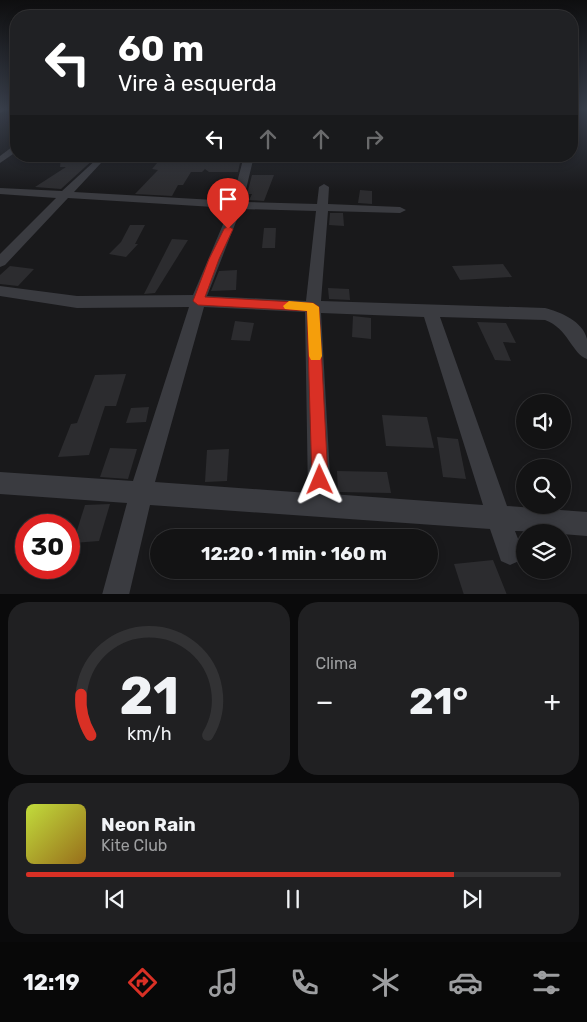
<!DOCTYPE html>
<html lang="pt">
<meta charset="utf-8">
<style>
body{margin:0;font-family:Rubik,sans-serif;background:#202022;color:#f1f3f6;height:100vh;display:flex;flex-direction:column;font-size:19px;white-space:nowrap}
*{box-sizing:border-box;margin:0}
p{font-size:16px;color:#9d9ea0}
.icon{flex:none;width:28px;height:28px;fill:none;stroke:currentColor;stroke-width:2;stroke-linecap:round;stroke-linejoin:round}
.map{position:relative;height:594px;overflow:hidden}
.drawer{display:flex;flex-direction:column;gap:8px;padding:8px;background:#0a0a0b;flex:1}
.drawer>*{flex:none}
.guide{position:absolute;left:10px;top:10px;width:568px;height:152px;border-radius:20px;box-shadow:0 2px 8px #0003,0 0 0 1px #323234;background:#202124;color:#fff;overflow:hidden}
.buttons{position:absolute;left:516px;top:394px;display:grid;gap:10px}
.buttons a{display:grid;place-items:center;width:55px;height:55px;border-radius:50%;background:#131314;box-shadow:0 2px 8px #0003,0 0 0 1px #323234;font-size:25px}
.speed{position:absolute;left:15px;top:514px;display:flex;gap:10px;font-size:25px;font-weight:700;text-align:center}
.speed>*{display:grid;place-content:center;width:65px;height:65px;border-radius:50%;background:#131314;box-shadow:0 2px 8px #0003,0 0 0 1px #323234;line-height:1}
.speed .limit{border:8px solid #d22;background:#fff;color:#111}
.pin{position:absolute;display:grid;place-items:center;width:42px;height:42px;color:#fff;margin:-51px -21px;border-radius:50% 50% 50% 0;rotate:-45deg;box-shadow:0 0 5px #0007}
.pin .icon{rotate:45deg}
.me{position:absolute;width:55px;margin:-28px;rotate:359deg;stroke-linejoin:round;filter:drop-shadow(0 0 4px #0008)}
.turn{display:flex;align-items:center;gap:18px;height:105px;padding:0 25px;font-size:22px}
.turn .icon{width:65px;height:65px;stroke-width:2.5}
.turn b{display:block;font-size:35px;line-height:42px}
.lanes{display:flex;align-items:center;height:48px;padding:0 25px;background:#0003;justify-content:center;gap:25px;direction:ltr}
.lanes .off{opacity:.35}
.big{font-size:38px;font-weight:700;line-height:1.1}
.drawer .card{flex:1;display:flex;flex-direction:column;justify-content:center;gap:8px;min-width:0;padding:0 18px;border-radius:20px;background:#202022}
.drawer .dial{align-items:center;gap:0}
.dial svg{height:130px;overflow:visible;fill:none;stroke:#323234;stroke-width:7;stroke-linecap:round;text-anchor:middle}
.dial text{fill:#f1f3f6;stroke:none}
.song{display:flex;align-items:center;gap:15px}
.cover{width:60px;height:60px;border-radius:8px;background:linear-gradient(135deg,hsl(70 70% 55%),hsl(40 70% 35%))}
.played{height:5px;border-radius:2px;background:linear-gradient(90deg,#d93025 80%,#323234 80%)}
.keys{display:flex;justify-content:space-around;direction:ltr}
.heat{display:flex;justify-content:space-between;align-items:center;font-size:28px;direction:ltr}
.drawer .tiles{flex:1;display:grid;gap:8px;grid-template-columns:1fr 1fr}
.card:last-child{grid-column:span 2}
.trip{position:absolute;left:150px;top:529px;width:288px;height:50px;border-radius:25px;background:#131314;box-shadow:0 2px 8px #0003,0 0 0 1px #323234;font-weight:700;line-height:50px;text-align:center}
.tab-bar{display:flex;height:80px;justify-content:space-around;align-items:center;background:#080808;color:#9d9ea0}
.tab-bar .icon{width:35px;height:35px}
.tab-bar .active{color:#d93025}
.tab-bar b{font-size:22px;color:#f1f3f6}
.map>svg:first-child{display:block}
.building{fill:#2c2c2f}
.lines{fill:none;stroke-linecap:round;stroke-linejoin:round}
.street{fill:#3a3b40;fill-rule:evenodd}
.route{fill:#d93025;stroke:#8d1f18}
.slow{fill:#f59e0b}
</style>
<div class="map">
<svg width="587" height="595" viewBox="0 0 587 595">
<rect width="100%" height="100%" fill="#19191b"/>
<g class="building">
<polygon points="79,156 96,157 61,189 35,187 66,167 60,167 61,157"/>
<polygon points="163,156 195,156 241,158 238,172 209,172 205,169 202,172 191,172 183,185 178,185 172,196 135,194 158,170 152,169"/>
<polygon points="252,175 274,175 264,201 249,200 252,194 247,194"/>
<polygon points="360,190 372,191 372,204 358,203"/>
<polygon points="330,213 343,213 344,226 329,225"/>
<polygon points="130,225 145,225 135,244 138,244 126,257 109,254 121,242"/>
<polygon points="264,228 276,228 275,248 262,248"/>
<polygon points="172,239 188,240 155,293 144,294"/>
<polygon points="503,264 512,277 460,280 452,266"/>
<polygon points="10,266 34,269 18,286 0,284 0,275"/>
<polygon points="237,270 236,290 211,291 219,271"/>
<polygon points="328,288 349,289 350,300 329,299"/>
<polygon points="353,316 371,318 371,339 352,337"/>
<polygon points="235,321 254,323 250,341 231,340"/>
<polygon points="477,322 506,323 516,343 503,342 511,361 495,360"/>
<polygon points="126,374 116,406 105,406 89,455 58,457 71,424 77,423 95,375"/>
<polygon points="149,407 146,422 126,423 131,408"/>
<polygon points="382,415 427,417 434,448 386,446"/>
<polygon points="437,437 458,439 466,479 443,477"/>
<polygon points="110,448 137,449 128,479 100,477"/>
<polygon points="229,449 227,481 205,482 207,450"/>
<polygon points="337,471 387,472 391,493 338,492"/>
<polygon points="110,504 99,541 73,543 85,505"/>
<polygon points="493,560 507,595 464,595 454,564"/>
</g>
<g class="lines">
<g class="street">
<polygon points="0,108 9,108 0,113"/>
<polygon points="12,147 16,147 16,152 0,163 0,156"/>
<path d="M244 156H254L243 202 317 204 319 187 324 184 329 187 328 204 400 207 406 210 400 213 328 211 321 301 545 308C560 312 583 321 587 339 587 345 587 353 587 359 572 354 568 328 545 320L440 317 507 506 587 512V536L562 534V532L515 531 523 552 519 561 510 565 501 561 490 529 150 505 129 595H102L127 503 0 494V472L133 481 189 307 77 308 0 296V286L77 296 193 295 230 208 68 198 5 265 0 267V254L56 198 0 194V188L62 191 98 158 103 161 101 163 74 192 232 201ZM241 209 316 211 306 301 207 296ZM204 307 305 312 308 493 155 482ZM321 313 424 317 483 505 331 494Z"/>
</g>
</g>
<linearGradient id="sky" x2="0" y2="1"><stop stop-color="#0e0e0f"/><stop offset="0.57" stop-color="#383e4a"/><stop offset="1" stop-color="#383e4a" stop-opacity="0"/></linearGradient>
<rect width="587" height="191" fill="url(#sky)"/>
<polygon class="route" points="228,226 233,229 219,259 205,297 313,303 319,307 328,480 326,486 320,488 314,486 312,480 307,311 198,305 193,301 209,259 224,229"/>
<polygon class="slow" points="289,301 313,303 319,307 322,356 320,360 311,360 309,356 307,311 285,309 283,306"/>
</svg>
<div class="buttons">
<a><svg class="icon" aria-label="sound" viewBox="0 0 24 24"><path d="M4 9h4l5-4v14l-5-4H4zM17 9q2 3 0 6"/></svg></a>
<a><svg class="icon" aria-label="search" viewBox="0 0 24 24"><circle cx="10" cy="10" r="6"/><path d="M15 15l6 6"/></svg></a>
<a><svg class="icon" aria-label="layers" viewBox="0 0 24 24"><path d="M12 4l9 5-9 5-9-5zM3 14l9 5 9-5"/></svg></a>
</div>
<div class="speed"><div class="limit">30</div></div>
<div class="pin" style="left:228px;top:229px;background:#d93025"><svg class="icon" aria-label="arrive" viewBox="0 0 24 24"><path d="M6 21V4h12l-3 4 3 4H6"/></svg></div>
<svg class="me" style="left:320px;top:480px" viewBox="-20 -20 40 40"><path d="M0-17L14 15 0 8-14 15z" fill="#d93025" stroke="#fff" stroke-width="4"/></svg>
<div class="trip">12:20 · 1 min · 160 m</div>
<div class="guide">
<div class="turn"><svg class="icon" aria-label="left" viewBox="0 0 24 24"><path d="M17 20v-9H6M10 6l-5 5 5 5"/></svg><div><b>60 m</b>Vire à esquerda</div></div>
<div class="lanes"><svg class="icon" aria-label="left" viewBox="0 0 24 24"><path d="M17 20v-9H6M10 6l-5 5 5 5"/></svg><svg class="icon off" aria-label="ahead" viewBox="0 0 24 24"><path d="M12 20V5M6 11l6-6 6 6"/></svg><svg class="icon off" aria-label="ahead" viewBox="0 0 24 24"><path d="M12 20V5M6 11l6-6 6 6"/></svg><svg class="icon off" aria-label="right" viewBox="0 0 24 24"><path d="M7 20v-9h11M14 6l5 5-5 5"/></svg></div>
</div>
</div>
<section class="drawer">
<div class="tiles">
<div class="card dial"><svg viewBox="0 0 100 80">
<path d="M14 69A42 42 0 1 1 86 69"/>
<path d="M14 69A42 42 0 0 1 8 44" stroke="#d93025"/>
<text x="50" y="56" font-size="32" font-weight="700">21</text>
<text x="50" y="72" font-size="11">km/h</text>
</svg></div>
<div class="card"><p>Clima</p>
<div class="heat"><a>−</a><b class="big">21°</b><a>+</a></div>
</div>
<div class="card">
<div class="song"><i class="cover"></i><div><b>Neon Rain</b><p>Kite Club</p></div></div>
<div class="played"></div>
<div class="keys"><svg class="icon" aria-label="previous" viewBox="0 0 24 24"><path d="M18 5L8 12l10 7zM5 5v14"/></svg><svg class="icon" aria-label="pause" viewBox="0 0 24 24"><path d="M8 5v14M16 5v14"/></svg><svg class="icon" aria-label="next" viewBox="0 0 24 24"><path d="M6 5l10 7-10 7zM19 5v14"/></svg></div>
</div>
</div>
</section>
<nav class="tab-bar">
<b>12:19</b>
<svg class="icon active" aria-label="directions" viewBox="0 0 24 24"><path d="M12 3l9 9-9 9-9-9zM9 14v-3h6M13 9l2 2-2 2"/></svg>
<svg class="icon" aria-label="music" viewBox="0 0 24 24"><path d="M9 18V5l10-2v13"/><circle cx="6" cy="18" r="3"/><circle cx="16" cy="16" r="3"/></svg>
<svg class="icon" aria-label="phone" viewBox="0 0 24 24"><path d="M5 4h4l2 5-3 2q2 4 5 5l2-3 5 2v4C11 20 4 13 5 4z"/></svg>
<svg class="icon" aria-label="climate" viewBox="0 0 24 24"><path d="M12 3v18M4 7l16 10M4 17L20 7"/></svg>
<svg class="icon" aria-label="car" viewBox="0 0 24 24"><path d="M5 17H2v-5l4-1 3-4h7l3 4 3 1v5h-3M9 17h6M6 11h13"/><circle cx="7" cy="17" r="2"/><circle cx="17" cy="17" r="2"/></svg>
<svg class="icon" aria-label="filters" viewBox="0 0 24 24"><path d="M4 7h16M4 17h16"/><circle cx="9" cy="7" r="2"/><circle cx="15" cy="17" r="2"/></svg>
</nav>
